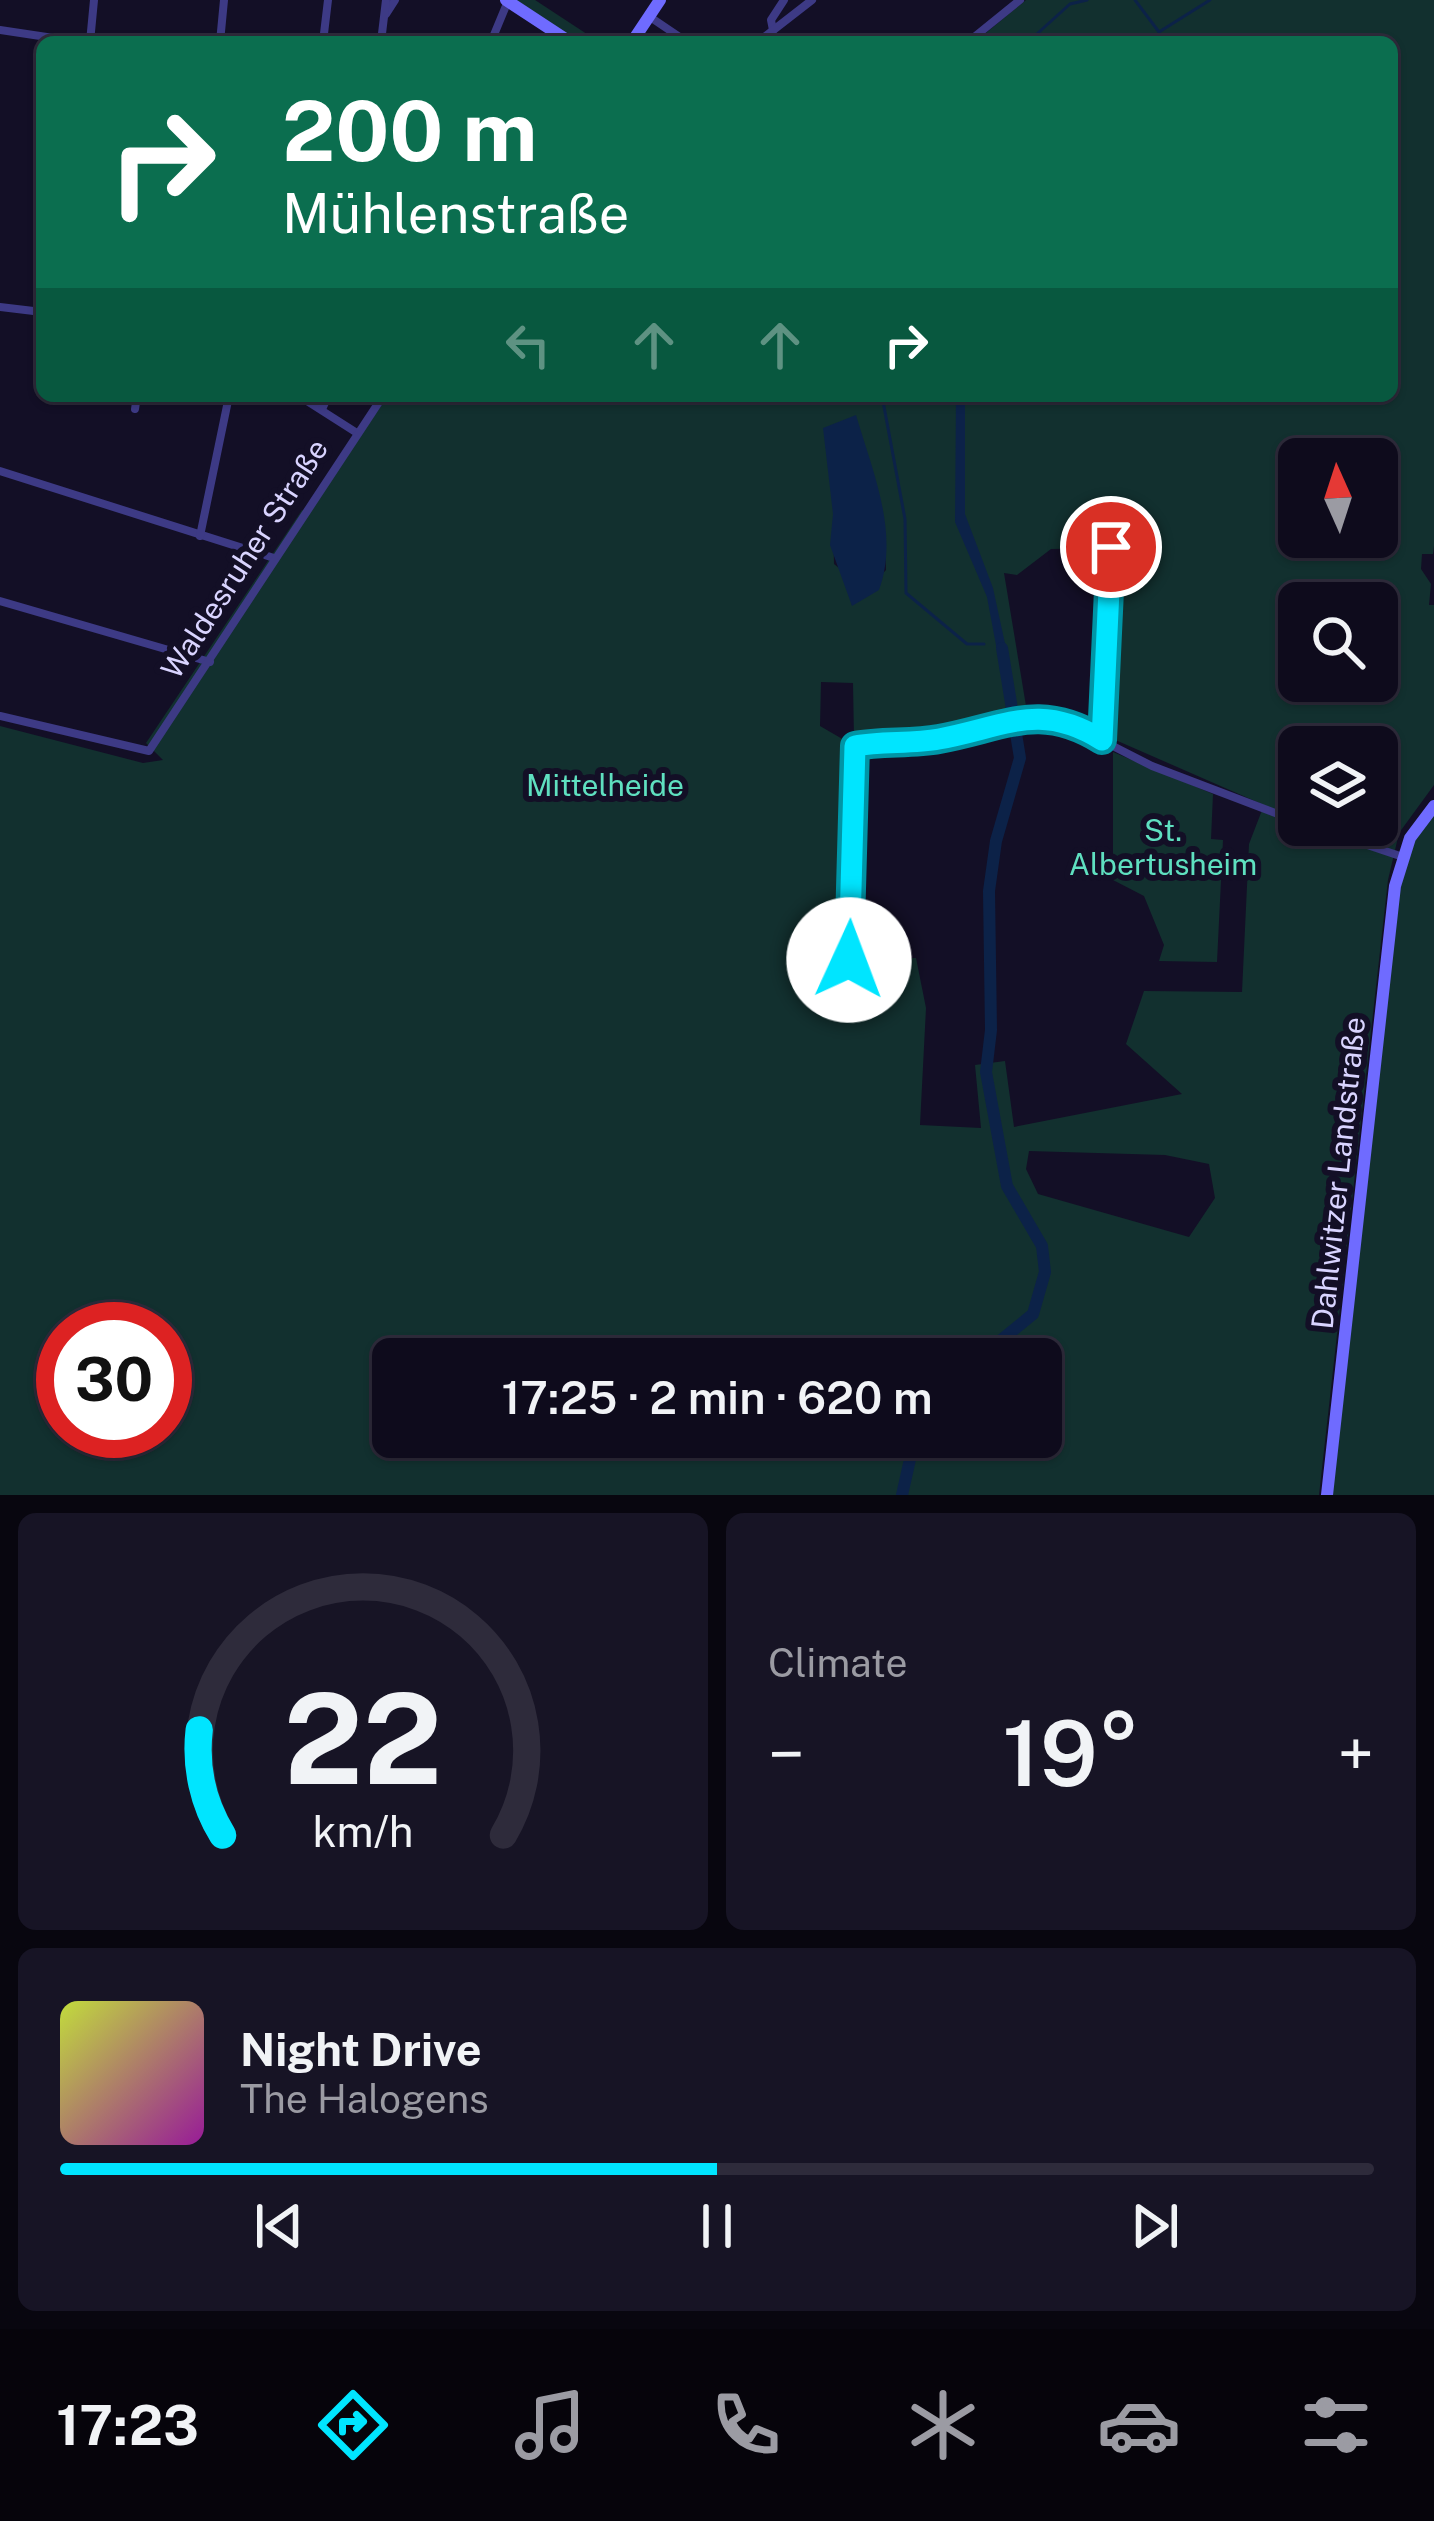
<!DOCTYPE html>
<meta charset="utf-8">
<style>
body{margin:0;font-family:"Public Sans",sans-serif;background:#171425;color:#f1f3f6;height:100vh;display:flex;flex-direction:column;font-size:45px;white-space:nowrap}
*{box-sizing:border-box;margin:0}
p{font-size:39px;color:#9b9ba3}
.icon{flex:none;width:66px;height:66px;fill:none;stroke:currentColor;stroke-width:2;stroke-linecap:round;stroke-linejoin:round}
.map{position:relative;height:1495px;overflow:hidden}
.drawer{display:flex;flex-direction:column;gap:18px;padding:18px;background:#08060f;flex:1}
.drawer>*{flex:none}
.hud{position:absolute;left:36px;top:36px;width:1362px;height:366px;border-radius:18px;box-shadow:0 3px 9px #0004,0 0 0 3px #2e2b3b;background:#0b6e4f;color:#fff;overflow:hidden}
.needle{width:78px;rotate:357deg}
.controls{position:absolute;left:1278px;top:438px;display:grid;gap:24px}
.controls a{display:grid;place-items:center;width:120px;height:120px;border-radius:18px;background:#0e0b1c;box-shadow:0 3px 9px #0004,0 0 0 3px #2e2b3b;font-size:60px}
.speed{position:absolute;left:36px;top:1302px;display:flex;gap:24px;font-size:60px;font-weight:700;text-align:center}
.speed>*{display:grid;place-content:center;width:156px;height:156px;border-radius:50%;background:#0e0b1c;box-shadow:0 3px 9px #0004,0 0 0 3px #2e2b3b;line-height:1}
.speed .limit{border:18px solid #d22;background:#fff;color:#111}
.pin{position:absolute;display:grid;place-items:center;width:102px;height:102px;color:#fff;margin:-51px;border:6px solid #fff;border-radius:50%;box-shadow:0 3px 12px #0007}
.me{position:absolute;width:132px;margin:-66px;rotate:2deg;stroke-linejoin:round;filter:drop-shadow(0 0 9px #0008)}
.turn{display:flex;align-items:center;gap:42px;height:252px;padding:0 48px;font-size:54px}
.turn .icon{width:156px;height:156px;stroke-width:2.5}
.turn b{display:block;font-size:84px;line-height:102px}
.lanes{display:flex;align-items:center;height:114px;padding:0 48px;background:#0003;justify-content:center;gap:60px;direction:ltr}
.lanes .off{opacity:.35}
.big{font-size:90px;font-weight:600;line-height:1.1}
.drawer .tile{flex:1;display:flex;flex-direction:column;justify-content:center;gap:18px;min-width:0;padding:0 42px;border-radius:18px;background:#171425}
.drawer .dial{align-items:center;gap:0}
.dial svg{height:312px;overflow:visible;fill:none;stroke:#2e2b3b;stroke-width:7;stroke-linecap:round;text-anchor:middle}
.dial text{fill:#f1f3f6;stroke:none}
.song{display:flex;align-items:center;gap:36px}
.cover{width:144px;height:144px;border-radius:18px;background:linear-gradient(135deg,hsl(70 70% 55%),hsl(300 70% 35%))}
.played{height:12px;border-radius:6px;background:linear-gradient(90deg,#00e5ff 50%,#2e2b3b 50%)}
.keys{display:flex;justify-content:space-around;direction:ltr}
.heat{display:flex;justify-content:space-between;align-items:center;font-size:66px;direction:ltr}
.drawer .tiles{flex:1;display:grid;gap:18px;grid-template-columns:1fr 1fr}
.tile:last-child{grid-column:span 2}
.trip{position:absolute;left:372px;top:1338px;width:690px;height:120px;border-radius:18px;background:#0e0b1c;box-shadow:0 3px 9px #0004,0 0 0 3px #2e2b3b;font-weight:600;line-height:120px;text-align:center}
.tabs{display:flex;height:192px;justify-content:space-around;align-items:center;background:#06040b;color:#9b9ba3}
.tabs .icon{width:84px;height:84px}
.tabs .on{color:#00e5ff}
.tabs b{font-size:54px;color:#f1f3f6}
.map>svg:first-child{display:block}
.green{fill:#12302f;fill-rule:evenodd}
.water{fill:#0c2248}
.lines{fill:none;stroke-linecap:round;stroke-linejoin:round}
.stream{stroke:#0c2248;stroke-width:3}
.river{stroke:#0c2248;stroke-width:12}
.street{stroke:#3d3a85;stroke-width:8}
.secondary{stroke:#6f6bff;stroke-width:12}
.route-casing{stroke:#0095a6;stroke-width:30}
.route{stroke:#00e5ff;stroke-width:21}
.labels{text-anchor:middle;stroke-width:12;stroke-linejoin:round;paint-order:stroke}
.street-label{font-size:30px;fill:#d9d4ff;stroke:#130f26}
.park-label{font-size:30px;fill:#5fe0c0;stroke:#130f26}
</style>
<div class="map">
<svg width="1434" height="1495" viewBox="0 0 1434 1495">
<rect width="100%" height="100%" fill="#130f26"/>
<g class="green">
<polygon points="516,0 535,0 599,42 578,42"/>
<path d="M1026 0H1434V546L1433 554H1422L1421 569 1431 584 1429 605H1434V785L1399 833 1388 880 1319 1495H0V726L143 763 163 760 146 743 302 510 307 512 388 396H1392V42H975ZM1299 459H1377V537H1299ZM833 514 884 525 886 570 852 605 845 573 834 564ZM1112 548 1104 735 1264 805 1249 844 1242 992 1144 991 1126 1044 1182 1094 1014 1127 1005 1061 975 1065 981 1128 920 1125 926 1008 916 958 844 959 851 744 820 726 821 682 853 683 854 739 926 736 1027 712 1004 573 1017 575 1051 549ZM1299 603H1377V681H1299ZM1299 747H1377V825H1299ZM1029 1151 1165 1155 1209 1164 1215 1198 1189 1237 1038 1194 1026 1169ZM63 1329H165V1431H63ZM393 1359H1041V1437H393Z"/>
<polygon points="1113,752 1213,794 1211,839 1223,840 1217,962 1159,961 1164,945 1144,896 1113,880"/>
<polygon points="1434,811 1434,1495 1330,1495 1397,904 1409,848"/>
</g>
<g class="water">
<polygon points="956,396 965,396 965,514 993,588 1009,662 998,656 987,597 955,522"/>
<path d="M856 415C872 470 900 533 879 590L852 606 830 545 833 514 823 428Z"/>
</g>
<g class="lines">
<g class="stream">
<polyline points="1135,0 1159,32 1210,0"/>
<polyline points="1028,42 1070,4 1087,0"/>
<polyline points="882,396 905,519 906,593 967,644 984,644"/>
</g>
<g class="river">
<polyline points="978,1359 1033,1314 1045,1272 1042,1246 1007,1186 986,1072 991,1030 989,891 996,841 1020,758 1002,648"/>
<polyline points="902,1495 915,1437"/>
</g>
<g class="street">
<polyline points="386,14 395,0"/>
<polyline points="650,17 687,42"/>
<polyline points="0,30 80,42"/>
<polyline points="773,30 771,20 784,0"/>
<polyline points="90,42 94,0"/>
<polyline points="220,42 224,0"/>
<polyline points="323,42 328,0"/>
<polyline points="381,42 386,0"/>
<polyline points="491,42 508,1"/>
<polyline points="758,42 812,0"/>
<polyline points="968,42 1020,0"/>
<polyline points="0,307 42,312"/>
<polyline points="299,396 357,433"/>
<polyline points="323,407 328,396"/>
<polyline points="135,409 137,396"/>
<polyline points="0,471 274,558"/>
<polyline points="200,536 229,396"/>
<polyline points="0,601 210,662"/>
<polyline points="0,716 149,751 383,396"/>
<polyline points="1102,739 1111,547"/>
<polyline points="1308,825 1403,857"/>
<polyline points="849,960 855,746 939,739 1028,717 1058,718 1152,766 1299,822"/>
</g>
<g class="secondary">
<polyline points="506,0 570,42"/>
<polyline points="632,42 660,0"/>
<polyline points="1327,1495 1395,886 1410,838 1434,806"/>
</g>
</g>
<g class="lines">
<defs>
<path id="route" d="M849 960 855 746C882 741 912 744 939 739 1005 727 1039 701 1102 740L1111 547"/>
</defs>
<use href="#route" class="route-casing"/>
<use href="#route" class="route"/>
</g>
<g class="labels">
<g class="street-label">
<text transform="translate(245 559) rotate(-57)" y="10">Waldesruher Straße</text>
<text transform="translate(1339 1173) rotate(-84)" y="10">Dahlwitzer Landstraße</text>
</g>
<g class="park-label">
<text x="605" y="796">Mittelheide</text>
<text x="1163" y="841">St.<tspan x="1163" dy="34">Albertusheim</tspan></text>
</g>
</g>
</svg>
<div class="controls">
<a><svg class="needle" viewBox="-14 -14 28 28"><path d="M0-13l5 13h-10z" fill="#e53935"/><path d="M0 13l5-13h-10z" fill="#9b9ba3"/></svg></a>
<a><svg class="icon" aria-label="search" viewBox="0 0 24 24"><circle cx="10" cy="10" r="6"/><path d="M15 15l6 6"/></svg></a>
<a><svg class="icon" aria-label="layers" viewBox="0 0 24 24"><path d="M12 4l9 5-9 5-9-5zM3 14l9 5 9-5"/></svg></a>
</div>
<div class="speed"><div class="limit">30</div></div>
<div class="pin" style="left:1111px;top:547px;background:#d93025"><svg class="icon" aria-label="arrive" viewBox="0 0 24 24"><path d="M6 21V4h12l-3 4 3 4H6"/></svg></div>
<svg class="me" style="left:849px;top:960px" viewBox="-20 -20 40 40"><circle r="19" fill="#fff"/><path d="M0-13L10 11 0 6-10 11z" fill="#00e5ff"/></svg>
<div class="trip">17:25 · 2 min · 620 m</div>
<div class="hud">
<div class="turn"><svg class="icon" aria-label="right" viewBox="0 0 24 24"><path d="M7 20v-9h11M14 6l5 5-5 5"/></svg><div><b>200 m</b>Mühlenstraße</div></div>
<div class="lanes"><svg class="icon off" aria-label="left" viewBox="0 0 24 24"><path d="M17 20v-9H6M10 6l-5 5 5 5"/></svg><svg class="icon off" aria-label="ahead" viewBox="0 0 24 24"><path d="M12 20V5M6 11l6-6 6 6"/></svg><svg class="icon off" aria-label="ahead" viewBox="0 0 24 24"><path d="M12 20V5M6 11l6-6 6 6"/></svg><svg class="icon" aria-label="right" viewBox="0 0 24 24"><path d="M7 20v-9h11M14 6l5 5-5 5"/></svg></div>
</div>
</div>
<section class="drawer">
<div class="tiles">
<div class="tile dial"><svg viewBox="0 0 100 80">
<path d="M14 69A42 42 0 1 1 86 69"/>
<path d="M14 69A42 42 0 0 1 8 42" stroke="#00e5ff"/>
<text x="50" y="56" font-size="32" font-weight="700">22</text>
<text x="50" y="72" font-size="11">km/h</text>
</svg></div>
<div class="tile"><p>Climate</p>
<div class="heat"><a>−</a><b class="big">19°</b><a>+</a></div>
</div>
<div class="tile">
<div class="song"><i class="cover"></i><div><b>Night Drive</b><p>The Halogens</p></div></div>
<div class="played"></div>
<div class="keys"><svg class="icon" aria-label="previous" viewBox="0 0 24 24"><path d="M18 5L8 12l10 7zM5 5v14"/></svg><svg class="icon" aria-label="pause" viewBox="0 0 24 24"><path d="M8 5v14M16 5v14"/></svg><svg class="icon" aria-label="next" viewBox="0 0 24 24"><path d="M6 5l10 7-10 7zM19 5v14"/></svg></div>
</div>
</div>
</section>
<nav class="tabs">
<b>17:23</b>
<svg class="icon on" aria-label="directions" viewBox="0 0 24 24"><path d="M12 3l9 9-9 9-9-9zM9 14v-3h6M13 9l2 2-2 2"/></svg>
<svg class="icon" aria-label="music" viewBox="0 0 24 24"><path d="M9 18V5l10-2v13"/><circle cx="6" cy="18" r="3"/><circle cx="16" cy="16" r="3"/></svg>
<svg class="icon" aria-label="phone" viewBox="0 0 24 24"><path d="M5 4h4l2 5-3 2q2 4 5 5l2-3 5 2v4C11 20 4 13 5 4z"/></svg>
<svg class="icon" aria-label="climate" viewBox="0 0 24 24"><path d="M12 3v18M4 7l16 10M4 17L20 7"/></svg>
<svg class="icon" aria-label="car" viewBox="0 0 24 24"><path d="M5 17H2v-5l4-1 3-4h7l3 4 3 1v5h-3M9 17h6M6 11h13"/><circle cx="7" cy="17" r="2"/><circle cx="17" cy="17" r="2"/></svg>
<svg class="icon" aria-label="filters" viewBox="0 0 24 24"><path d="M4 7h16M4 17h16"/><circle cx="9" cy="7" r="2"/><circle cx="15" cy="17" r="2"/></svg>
</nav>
